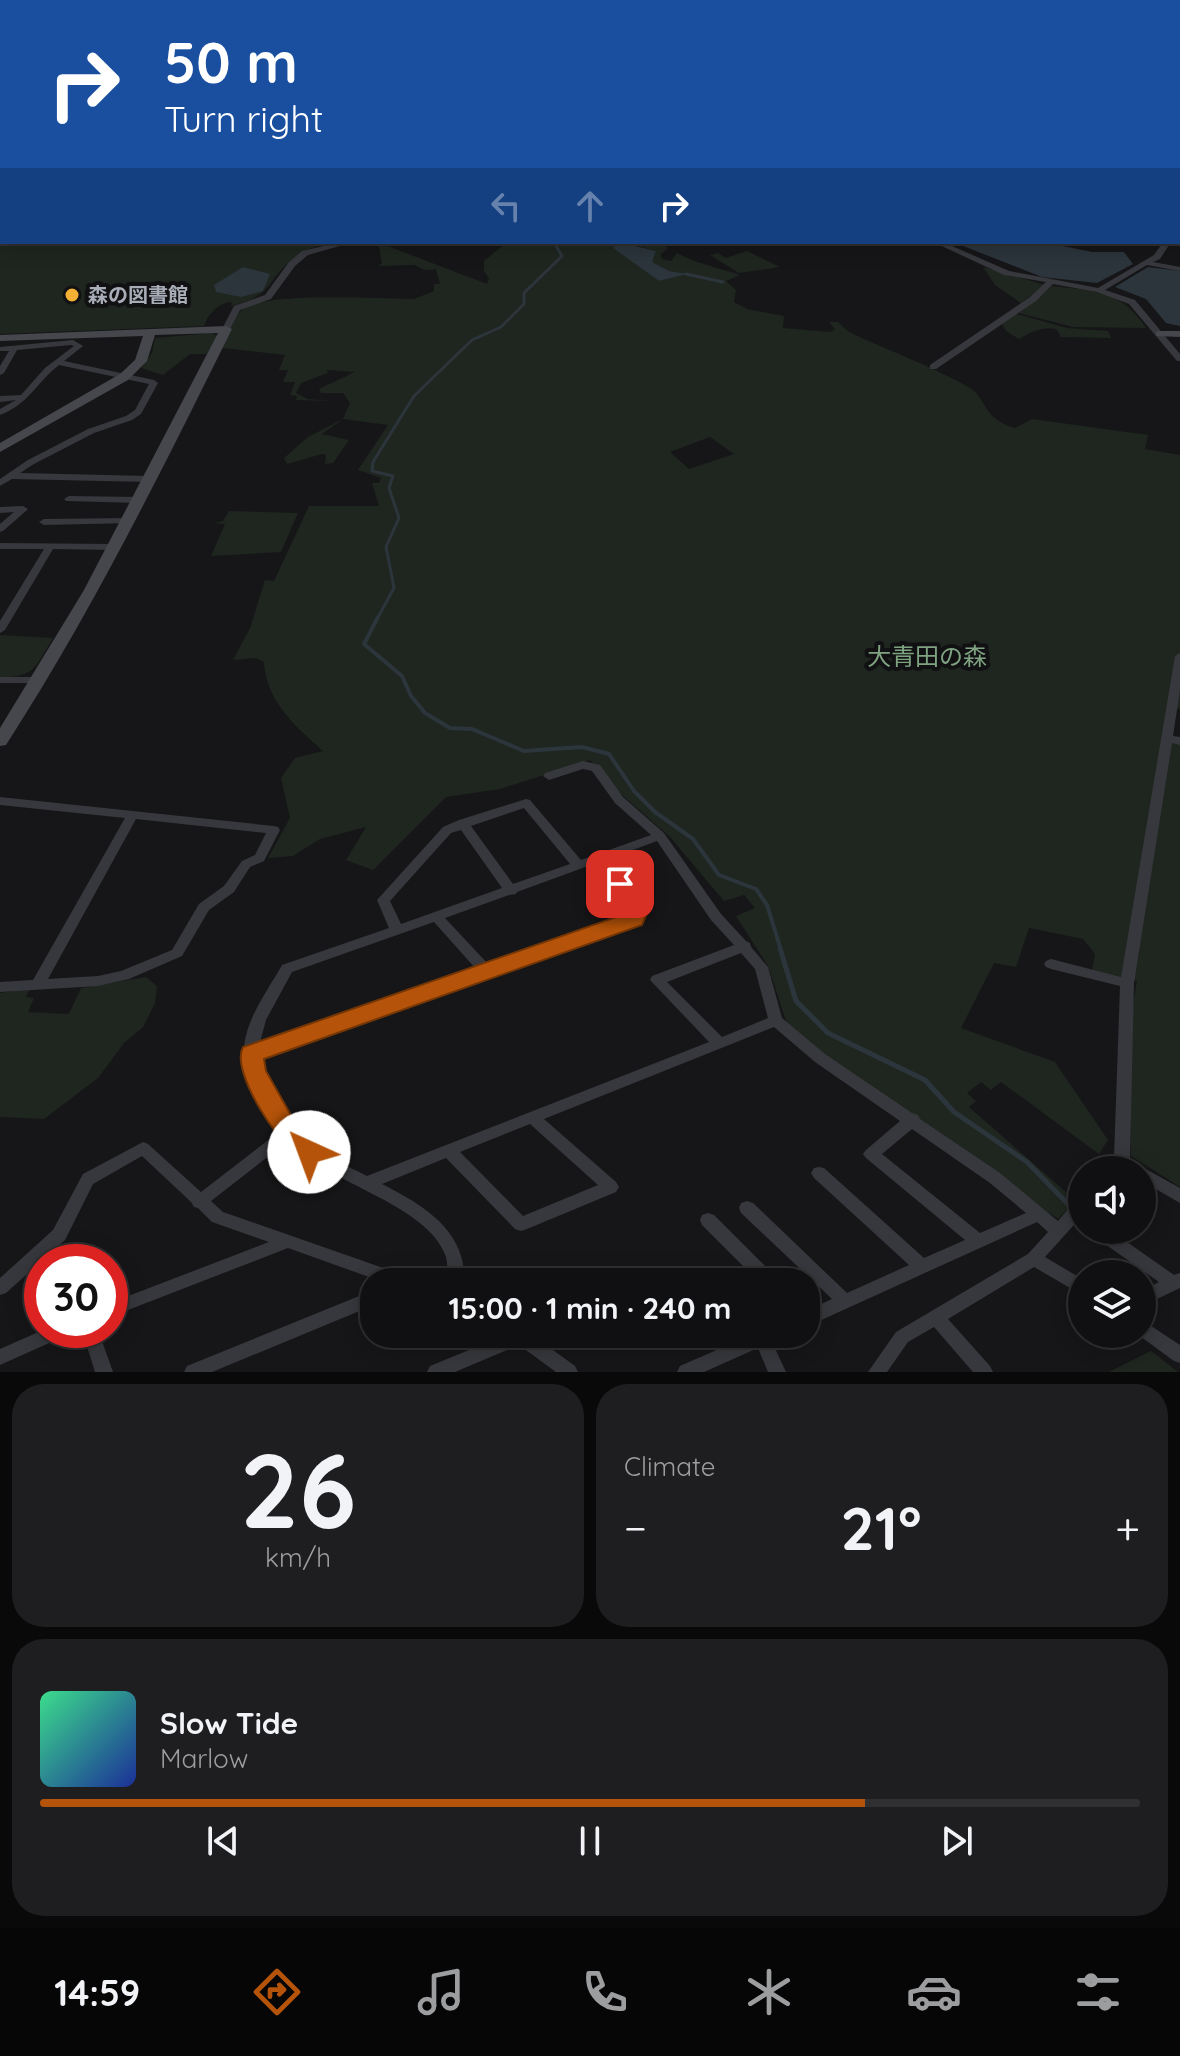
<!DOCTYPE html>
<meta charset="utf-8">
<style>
body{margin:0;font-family:Quicksand,"Noto Sans JP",sans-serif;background:#1e1e20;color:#f1f3f6;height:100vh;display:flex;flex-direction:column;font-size:30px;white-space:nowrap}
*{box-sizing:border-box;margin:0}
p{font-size:26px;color:#9c9d9f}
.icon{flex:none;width:44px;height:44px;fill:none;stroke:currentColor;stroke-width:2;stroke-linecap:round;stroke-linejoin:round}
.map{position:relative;height:1372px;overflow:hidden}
.details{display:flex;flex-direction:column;gap:12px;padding:12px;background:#09090a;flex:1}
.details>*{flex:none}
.banner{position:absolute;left:0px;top:0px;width:1180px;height:244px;box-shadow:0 4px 20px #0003,0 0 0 2px #303032;background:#1a4fa0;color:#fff;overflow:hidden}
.controls{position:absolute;left:1068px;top:1156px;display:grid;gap:16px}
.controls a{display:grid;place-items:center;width:88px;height:88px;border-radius:50%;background:#101012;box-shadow:0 4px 20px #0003,0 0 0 2px #303032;font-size:40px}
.speed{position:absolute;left:24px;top:1244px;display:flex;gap:16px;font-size:40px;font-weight:700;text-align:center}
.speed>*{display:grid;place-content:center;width:104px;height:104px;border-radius:50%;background:#101012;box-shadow:0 4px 20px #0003,0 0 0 2px #303032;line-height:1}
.speed .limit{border:12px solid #d22;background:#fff;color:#111}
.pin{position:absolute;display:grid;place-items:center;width:68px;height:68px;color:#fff;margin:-34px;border-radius:16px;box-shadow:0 4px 12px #0006}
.me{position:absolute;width:88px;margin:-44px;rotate:317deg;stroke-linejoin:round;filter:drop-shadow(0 0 6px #0008)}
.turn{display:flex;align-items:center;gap:28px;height:168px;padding:0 32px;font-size:36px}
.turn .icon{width:104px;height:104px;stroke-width:2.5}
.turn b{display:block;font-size:56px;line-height:68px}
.lanes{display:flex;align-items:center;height:76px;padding:0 32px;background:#0003;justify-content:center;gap:40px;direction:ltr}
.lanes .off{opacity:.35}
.big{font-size:60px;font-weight:700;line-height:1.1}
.details .tile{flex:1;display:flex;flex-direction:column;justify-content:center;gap:12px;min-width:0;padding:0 28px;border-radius:32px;background:#1e1e20}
.details .dial{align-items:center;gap:0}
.dial b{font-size:104px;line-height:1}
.song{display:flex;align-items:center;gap:24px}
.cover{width:96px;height:96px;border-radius:12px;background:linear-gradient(135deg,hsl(150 70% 55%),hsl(230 70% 35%))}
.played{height:8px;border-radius:4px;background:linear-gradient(90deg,#b45309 75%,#303032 75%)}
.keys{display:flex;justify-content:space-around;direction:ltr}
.heat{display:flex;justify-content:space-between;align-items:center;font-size:44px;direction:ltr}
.details .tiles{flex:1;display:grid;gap:12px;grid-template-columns:1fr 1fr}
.tile:last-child{grid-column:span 2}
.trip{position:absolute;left:360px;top:1268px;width:460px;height:80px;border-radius:32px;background:#101012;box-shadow:0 4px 20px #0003,0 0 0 2px #303032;font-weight:700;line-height:80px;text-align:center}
.tab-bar{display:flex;height:128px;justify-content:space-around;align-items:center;background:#060607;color:#9c9d9f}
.tab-bar .icon{width:56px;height:56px}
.tab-bar .active{color:#b45309}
.tab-bar b{font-size:36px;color:#f1f3f6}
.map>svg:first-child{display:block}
.green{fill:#1e261f;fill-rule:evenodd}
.water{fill:#2c353c}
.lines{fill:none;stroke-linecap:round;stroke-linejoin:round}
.stream-far3{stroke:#2c353c;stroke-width:2}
.stream-far2{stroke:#2c353c;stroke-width:3}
.stream-far1{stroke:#2c353c;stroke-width:4}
.stream{stroke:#2c353c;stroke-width:5}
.street{fill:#37383d;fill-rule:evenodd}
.secondary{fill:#45474d;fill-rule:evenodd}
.highway{fill:#63666e;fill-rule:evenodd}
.route{fill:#b45309;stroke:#753606;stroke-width:2}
.poi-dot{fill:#f2b134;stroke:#111113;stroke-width:3}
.labels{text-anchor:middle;stroke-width:8;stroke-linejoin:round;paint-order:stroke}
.far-poi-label{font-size:20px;font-weight:bold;fill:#a8adb8;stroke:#111113;text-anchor:start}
.park-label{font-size:24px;fill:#7fa381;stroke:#111113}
</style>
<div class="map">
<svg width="1180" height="1372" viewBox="0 0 1180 1372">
<rect width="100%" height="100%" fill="#161618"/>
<g class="green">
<polygon points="204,0 524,0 198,2"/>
<path d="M0 236 2 242H338C323 245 309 247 296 257 264 279 278 294 231 306L232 302C219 302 208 314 204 326L0 334Z"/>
<path d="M377 242 487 284 489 279 484 271V261L507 242H619L614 248 659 281 686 274 669 271 651 262 656 251 623 242H669L664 245 668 248 661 254 662 259 671 261 677 253C698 264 717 267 740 275L726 281 736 290 734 302 747 309 784 316 783 328 831 332 835 329 829 322H838L849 332C889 351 932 366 970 388 987 398 982 419 1015 428L1032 419 1148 435 1145 449 1180 455V709L1166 708 1162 739 1180 743V1187L1131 1156V1015L1137 981 1092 970 1095 954 1083 939 1029 928 1016 967 994 963 961 1028 1055 1062 1108 1140 1099 1154 1001 1082 991 1090 981 1082 967 1093 976 1101 969 1107 1076 1201 1058 1219 822 1054 787 1024 768 966 736 916 755 908 744 895 724 901 670 837 620 793 590 760 500 789 446 797 373 870 346 860 366 827 320 839 293 856 268 858 290 818 281 778 295 758 323 751C295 726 266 701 264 662L256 658 233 660 250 628 265 580 274 581 309 506H379L372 483H379L381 478 358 470 388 425 343 419 322 434 349 440 333 463 325 464 326 455 322 454 287 464 284 458 308 437 343 419 350 403 343 393H321L319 389 355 372 327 370 328 373 301 383 296 393 308 399 332 401 296 400 297 396 290 395 295 382H283L288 370H279L285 355 222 348C227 338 233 317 242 310 264 291 381 299 414 299L434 291V284H440L436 269 425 270 414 265 378 266 382 263 379 247 372 243ZM710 437 734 454 689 469 670 452Z"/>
<polygon points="747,251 780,267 739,273 710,255 718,253 726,258"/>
<polygon points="983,267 1045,285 1021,303 995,285"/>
<path d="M1052 286C1095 291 1121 290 1146 328L1073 327 1015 312Z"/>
<path d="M1013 313 1067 328 1108 331 1111 338 1061 337 1056 329C1042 326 1031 332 1019 339L1006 331 1001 322Z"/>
<polygon points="212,333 217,336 207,354 190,354 163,375 141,368 152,353 155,338"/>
<polygon points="229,511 298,513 281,552 211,556 225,524 214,523 223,521"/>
<path d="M0 635 53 638C36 665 36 678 0 677Z"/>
<polygon points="146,977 157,986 155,1003 143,1027 124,1043 98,1078 44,1119 0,1117 0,993 30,988 26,997 34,998 28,1012 69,1014 81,988"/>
<polygon points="1151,1351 1178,1372 1109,1372"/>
</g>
<g class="water">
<polygon points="619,242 656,251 652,262 669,271 688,274 659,281 613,248"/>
<polygon points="953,242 1043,242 1092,252 1124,252 1133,264 1097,283 1042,277"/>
<polygon points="243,267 270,274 263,291 241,297 216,292 214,285"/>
<polygon points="1148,267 1180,271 1180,326 1166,323 1146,299 1115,287"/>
</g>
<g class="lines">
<g class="stream-far3">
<polyline points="17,0 26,0"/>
<polyline points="380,0 384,2"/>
<polyline points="0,1 4,1"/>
</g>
<g class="stream-far2">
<polyline points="686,274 723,282"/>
<polyline points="377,619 394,588 386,547 399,518 389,488 393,476 372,471 373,462 414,396 472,340 501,327 524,304 524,293 562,256 556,246 562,242"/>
</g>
<polyline class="stream-far1" points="378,617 364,644 402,676 411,696 425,713 450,728 472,729 524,751 582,747 609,754 634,791 655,812 693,839 719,875 756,889 767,905 781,950"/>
<polyline class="stream" points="780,948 796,1001 828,1033 925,1080 954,1112 1027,1162 1068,1204"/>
<g class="street">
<polygon points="618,0 622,0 621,2 617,2"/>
<polygon points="2,132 2,136 0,137 0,133"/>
<rect x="1178" y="161" width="2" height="4"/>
<polygon points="0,171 2,172 2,177 0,176"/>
<rect x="0" y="181" width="2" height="4"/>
<rect x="0" y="192" width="2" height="6"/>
<rect x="1178" y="213" width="2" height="4"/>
<rect x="0" y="219" width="2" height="4"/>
<polygon points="341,242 354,242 308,255 295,266 271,299 240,310 229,331 223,331 222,329 234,306 265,295 289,262 302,251"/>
<polygon points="933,242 943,242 1009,271 1098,288 1154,255 1163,242 1171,242 1160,259 1153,262 1180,267 1180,271 1147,265 1105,290 1135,300 1180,354 1180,361 1177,361 1129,304 1097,292 1053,284 1036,301 936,369 930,369 930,365 1030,297 1046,282 1004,275"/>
<path d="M73 340 83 346 64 361 154 380 158 383 141 414 132 420 94 433 34 464 20 473 149 476 154 479 149 482 12 479 0 486V479L28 460 88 429 126 416 135 410 149 384 59 365C36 383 30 403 0 415V409L16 400 0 402V396L21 395 45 368 74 346 71 345 17 350 4 373 0 375V366L9 351H0V347Z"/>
<polygon points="69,496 139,497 144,500 139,503 66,501 64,499"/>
<polygon points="23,506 28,509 26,511 3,531 0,532 0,524 14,512 0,513 0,507"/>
<polygon points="128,518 133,521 131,523 44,525 39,522 44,519"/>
<polygon points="0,543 113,544 118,547 113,550 53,549 5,630 0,633 0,621 44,549 0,549"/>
<polygon points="1180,653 1180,690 1173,736 1180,737 1180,745 1172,743 1134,983 1130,1160 1122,1170 1105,1170 1114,1158 1120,986 1051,969 1046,967 1044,964 1046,961 1051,959 1121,977 1175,656"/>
<polygon points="0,677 40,677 45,680 40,683 0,683"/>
<path d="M583 761 600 765 623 797 664 833 721 914 746 941 750 943 751 947 768 967 782 1018 825 1054 912 1113 918 1115 920 1119 1000 1173 1058 1221 1076 1200 1082 1198V1216L1045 1257 1082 1279V1295L1034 1267 948 1319 990 1366 993 1372H973L934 1327 908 1342 887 1372H868L896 1332 1028 1254 1048 1232 1037 1222 806 1327V1311L832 1299 741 1213 739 1208 741 1203 747 1201 753 1203 847 1293 909 1265 814 1178 811 1173 814 1168 819 1167 824 1168 924 1258 965 1240 866 1158 863 1154 866 1150 900 1121 815 1062 774 1027 544 1119 616 1182 619 1187 616 1192 527 1229 521 1231 515 1229 446 1158 382 1184C413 1200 450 1220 461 1256 464 1264 463 1274 464 1282H448C447 1274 448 1265 446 1257 429 1204 325 1183 288 1141L211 1201 223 1212 409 1277 411 1282H383L288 1248 110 1317V1303L269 1242 212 1222 198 1208 194 1207 191 1202 142 1156 93 1184 65 1240 6 1293 0 1295V1278L53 1230 83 1174 143 1142 148 1144 201 1192 280 1131C269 1113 246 1078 244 1058 241 1025 267 992 282 965L389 928 377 900 443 827 459 820 526 799 530 800 581 860 651 835 615 803 592 771 583 769 549 780 543 776 545 773ZM524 808 570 864 513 884 471 826ZM461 830 502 888 401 924 390 901 451 833ZM657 841 711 920 734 945 652 976 650 980 709 1042 367 1176 333 1159 314 1148 301 1136 286 1116 265 1079 258 1057 639 922 643 911 609 859ZM599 862 630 911 629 916 489 965 445 918 509 895 516 894 517 892ZM434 922 476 969 259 1046 266 1020 292 972ZM741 953 755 969 768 1018 722 1037 667 982ZM530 1124 598 1185 523 1216 460 1152ZM912 1129 990 1183 1026 1213 980 1233 882 1154Z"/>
<path d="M0 797 274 826 278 827 280 830 264 861 250 867 234 892 209 910 182 956 129 979 98 986 0 992V982L33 980 125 818 0 805ZM136 819 266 833 255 855 242 861 224 886 199 904 172 950 121 971 98 976 48 979Z"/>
<polygon points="1142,1167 1180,1188 1180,1203 1142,1181 1142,1170 1136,1170"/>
<polygon points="708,1213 714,1215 776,1277 778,1282 759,1282 702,1225 700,1220 702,1215"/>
<polygon points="1090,1230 1110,1230 1174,1275 1180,1273 1180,1288 1142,1306 1142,1291 1159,1282 1092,1235"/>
<polygon points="374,1290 374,1305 212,1372 184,1372 187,1366"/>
<polygon points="1142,1320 1180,1345 1180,1363 1174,1361 1137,1334 1142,1334"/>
<polygon points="43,1330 69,1330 67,1335 0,1365 0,1349"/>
<polygon points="82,1330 98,1330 113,1372 95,1372"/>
<polygon points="508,1334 531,1334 575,1366 578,1372 556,1372 519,1345 455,1372 427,1372 430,1366"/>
<polygon points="753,1334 779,1334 777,1339 772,1342 786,1372 768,1372 758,1348 704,1372 677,1372 680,1366"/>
</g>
<g class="secondary">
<polygon points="755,0 765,0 768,2 758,2"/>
<rect x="0" y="118" width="2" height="6"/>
<path d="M226 326 232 329C162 470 92 612 6 745L0 746V728L84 590 218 333 155 335 147 361 128 380 0 452V443L120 374 135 360 143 336 0 341V335Z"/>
<polygon points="1160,331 1180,331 1180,337 1156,336 1156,332"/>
</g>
<g class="highway">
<polygon points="951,0 966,0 968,2 953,2"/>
<rect x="1178" y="74" width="2" height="6"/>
</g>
</g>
<path class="route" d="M620 877 627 879 648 911 642 925 264 1059 266 1071 297 1126 322 1152 318 1160 309 1163C284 1154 229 1072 243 1047L625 914 609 884Z"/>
<circle class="poi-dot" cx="72" cy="295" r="8"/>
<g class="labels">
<g class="far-poi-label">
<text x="88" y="302">森の図書館</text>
</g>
<g class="park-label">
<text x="927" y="665">大青田の森</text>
</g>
</g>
</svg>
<div class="controls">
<a><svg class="icon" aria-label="sound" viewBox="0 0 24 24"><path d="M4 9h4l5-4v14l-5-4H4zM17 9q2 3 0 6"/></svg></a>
<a><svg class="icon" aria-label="layers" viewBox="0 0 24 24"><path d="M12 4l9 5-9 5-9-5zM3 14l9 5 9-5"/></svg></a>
</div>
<div class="speed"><div class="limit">30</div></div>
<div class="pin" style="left:620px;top:884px;background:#d93025"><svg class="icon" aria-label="arrive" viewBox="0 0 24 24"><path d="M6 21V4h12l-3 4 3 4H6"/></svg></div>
<svg class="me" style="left:309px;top:1152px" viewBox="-20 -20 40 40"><circle r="19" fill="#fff"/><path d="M0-13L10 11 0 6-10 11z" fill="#b45309"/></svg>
<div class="trip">15:00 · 1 min · 240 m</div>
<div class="banner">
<div class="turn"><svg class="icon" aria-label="right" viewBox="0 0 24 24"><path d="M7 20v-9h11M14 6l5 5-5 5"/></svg><div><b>50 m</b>Turn right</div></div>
<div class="lanes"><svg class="icon off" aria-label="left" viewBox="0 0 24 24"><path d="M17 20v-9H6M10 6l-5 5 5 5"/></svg><svg class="icon off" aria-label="ahead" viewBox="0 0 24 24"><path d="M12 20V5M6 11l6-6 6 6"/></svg><svg class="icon" aria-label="right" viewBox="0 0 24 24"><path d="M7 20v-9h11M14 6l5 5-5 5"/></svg></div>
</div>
</div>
<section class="details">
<div class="tiles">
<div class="tile dial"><b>26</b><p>km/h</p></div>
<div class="tile"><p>Climate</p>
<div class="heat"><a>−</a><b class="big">21°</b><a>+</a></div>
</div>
<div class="tile">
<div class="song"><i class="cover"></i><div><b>Slow Tide</b><p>Marlow</p></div></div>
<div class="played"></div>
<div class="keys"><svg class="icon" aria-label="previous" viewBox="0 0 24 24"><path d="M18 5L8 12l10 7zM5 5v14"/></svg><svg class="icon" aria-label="pause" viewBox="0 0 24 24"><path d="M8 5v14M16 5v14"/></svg><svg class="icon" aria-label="next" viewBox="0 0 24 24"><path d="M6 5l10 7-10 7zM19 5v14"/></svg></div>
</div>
</div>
</section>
<nav class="tab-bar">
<b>14:59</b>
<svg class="icon active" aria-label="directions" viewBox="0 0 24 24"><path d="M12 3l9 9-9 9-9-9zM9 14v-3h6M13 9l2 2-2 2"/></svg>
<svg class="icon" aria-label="music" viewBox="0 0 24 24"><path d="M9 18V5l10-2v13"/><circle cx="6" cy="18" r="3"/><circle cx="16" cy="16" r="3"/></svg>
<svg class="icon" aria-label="phone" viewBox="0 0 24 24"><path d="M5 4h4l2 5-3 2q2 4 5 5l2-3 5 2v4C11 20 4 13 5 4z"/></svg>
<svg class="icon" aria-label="climate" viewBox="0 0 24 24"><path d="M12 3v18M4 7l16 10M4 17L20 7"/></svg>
<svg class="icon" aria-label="car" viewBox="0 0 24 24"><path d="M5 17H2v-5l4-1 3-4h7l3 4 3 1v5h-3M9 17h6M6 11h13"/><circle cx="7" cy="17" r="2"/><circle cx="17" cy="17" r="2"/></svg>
<svg class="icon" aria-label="filters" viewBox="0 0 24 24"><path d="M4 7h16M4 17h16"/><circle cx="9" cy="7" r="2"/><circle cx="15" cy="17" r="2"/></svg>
</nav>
